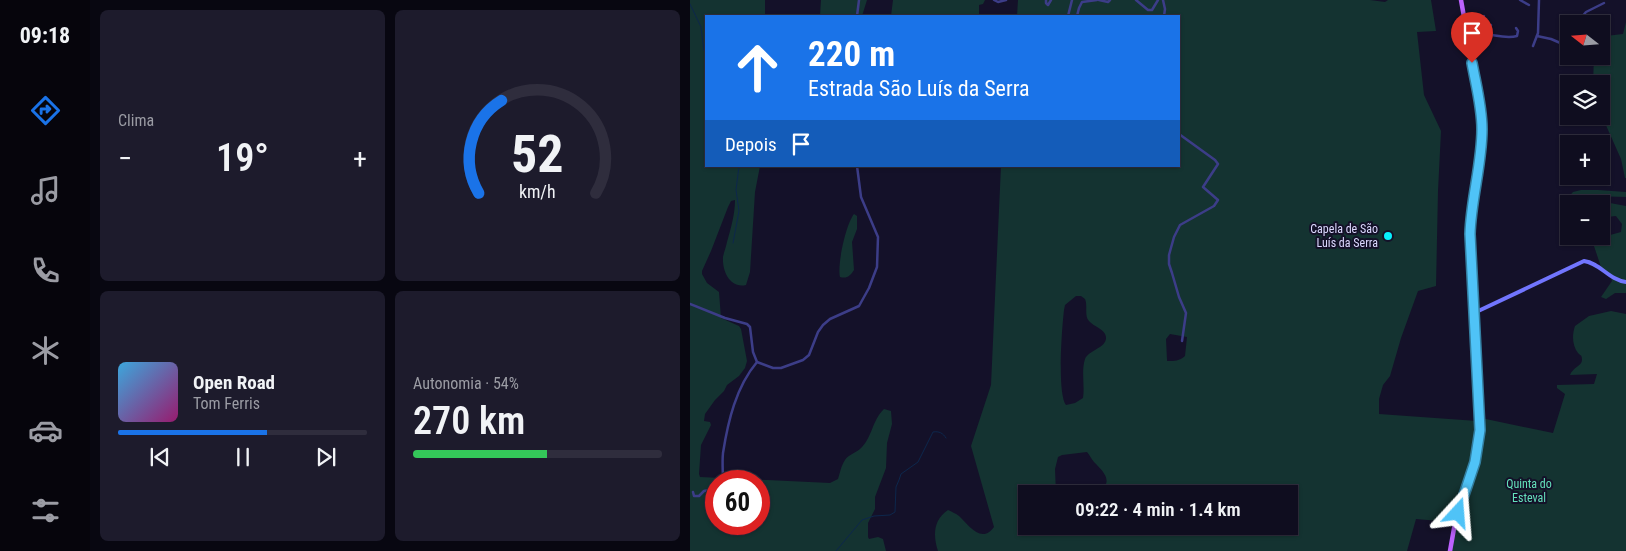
<!DOCTYPE html>
<html lang="pt">
<meta charset="utf-8">
<style>
body{margin:0;font-family:"Roboto Condensed",sans-serif;background:#1d1b2c;color:#f1f3f6;height:100vh;display:flex;flex-direction:column;font-size:19px;white-space:nowrap}
*{box-sizing:border-box;margin:0}
p{font-size:16px;color:#9b9ca4}
.icon{flex:none;width:28px;height:28px;fill:none;stroke:currentColor;stroke-width:2;stroke-linecap:round;stroke-linejoin:round}
.map{position:relative;flex:1;overflow:hidden}
.details{display:flex;flex-direction:column;gap:10px;padding:10px;background:#080711;width:600px}
.details>*{flex:none}
.banner{position:absolute;left:15px;top:15px;width:475px;height:152px;border-radius:0px;box-shadow:0 1px 4px #0004,0 0 0 1px #2f2d3d;background:#1a73e8;color:#fff;overflow:hidden}
.needle{width:32px;rotate:287deg}
.controls{position:absolute;left:870px;top:15px;display:grid;gap:10px}
.controls a{display:grid;place-items:center;width:50px;height:50px;border-radius:0px;background:#0f0d1f;box-shadow:0 1px 4px #0004,0 0 0 1px #2f2d3d;font-size:25px}
.speed{position:absolute;left:15px;top:470px;display:flex;gap:10px;font-size:25px;font-weight:700;text-align:center}
.speed>*{display:grid;place-content:center;width:65px;height:65px;border-radius:50%;background:#0f0d1f;box-shadow:0 1px 4px #0004,0 0 0 1px #2f2d3d;line-height:1}
.speed .limit{border:8px solid #d22;background:#fff;color:#111}
.pin{position:absolute;display:grid;place-items:center;width:42px;height:42px;color:#fff;margin:-51px -21px;border-radius:50% 50% 50% 0;rotate:-45deg;box-shadow:0 0 5px #0007}
.pin .icon{rotate:45deg}
.me{position:absolute;width:55px;margin:-28px;rotate:19deg;stroke-linejoin:round;filter:drop-shadow(0 0 4px #0008)}
.turn{display:flex;align-items:center;gap:18px;height:105px;padding:0 20px;font-size:22px}
.turn .icon{width:65px;height:65px;stroke-width:2.5}
.turn b{display:block;font-size:35px;line-height:42px}
.then{display:flex;align-items:center;height:48px;padding:0 20px;background:#0003;gap:10px;font-size:19px}
.big{font-size:38px;font-weight:600;line-height:1.1}
.details .card{flex:1;display:flex;flex-direction:column;justify-content:center;gap:8px;min-width:0;padding:0 18px;border-radius:8px;background:#1d1b2c}
.details .dial{align-items:center;gap:0}
.dial svg{height:130px;overflow:visible;fill:none;stroke:#2f2d3d;stroke-width:7;stroke-linecap:round;text-anchor:middle}
.dial text{fill:#f1f3f6;stroke:none}
.song{display:flex;align-items:center;gap:15px}
.cover{width:60px;height:60px;border-radius:8px;background:linear-gradient(135deg,hsl(200 70% 55%),hsl(320 70% 35%))}
.played{height:5px;border-radius:2px;background:linear-gradient(90deg,#1a73e8 60%,#2f2d3d 60%)}
.keys{display:flex;justify-content:space-around;direction:ltr}
.heat{display:flex;justify-content:space-between;align-items:center;font-size:28px;direction:ltr}
.charge{height:8px;border-radius:4px;background:linear-gradient(90deg,#34c759 54%,#2f2d3d 0)}
.details .tiles{flex:1;display:grid;gap:10px;grid-template-columns:repeat(2,1fr)}
.trip{position:absolute;left:328px;top:485px;width:280px;height:50px;border-radius:0px;background:#0f0d1f;box-shadow:0 1px 4px #0004,0 0 0 1px #2f2d3d;font-weight:600;line-height:50px;text-align:center}
main{display:flex;flex:1;min-height:0}
.dock{display:flex;flex-direction:column;width:90px;justify-content:space-around;align-items:center;background:#06050c;color:#9b9ca4}
.dock .icon{width:35px;height:35px}
.dock .on{color:#1a73e8}
.dock b{font-size:22px;color:#f1f3f6}
.map>svg:first-child{display:block}
.green{fill:#143331;fill-rule:evenodd}
.lines{fill:none;stroke-linecap:round;stroke-linejoin:round}
.stream{stroke:#0d274c;stroke-width:1}
.street{stroke:#3c3d88;stroke-width:2.5}
.secondary{stroke:#7175fe;stroke-width:4}
.primary{stroke:#bc62fd;stroke-width:4.5}
.route-casing{stroke:#337fa1;stroke-width:12}
.route{stroke:#4fc3f7;stroke-width:9}
.poi-dot{fill:#07f0fc;stroke:#141129;stroke-width:2}
.labels{text-anchor:middle;stroke-width:4;stroke-linejoin:round;paint-order:stroke}
.poi-label{font-size:12px;fill:#dcd9ff;stroke:#141129;text-anchor:end}
.park-label{font-size:12px;fill:#64e0bb;stroke:#141129}
</style>
<main>
<nav class="dock">
<b>09:18</b>
<svg class="icon on" aria-label="directions" viewBox="0 0 24 24"><path d="M12 3l9 9-9 9-9-9zM9 14v-3h6M13 9l2 2-2 2"/></svg>
<svg class="icon" aria-label="music" viewBox="0 0 24 24"><path d="M9 18V5l10-2v13"/><circle cx="6" cy="18" r="3"/><circle cx="16" cy="16" r="3"/></svg>
<svg class="icon" aria-label="phone" viewBox="0 0 24 24"><path d="M5 4h4l2 5-3 2q2 4 5 5l2-3 5 2v4C11 20 4 13 5 4z"/></svg>
<svg class="icon" aria-label="climate" viewBox="0 0 24 24"><path d="M12 3v18M4 7l16 10M4 17L20 7"/></svg>
<svg class="icon" aria-label="car" viewBox="0 0 24 24"><path d="M5 17H2v-5l4-1 3-4h7l3 4 3 1v5h-3M9 17h6M6 11h13"/><circle cx="7" cy="17" r="2"/><circle cx="17" cy="17" r="2"/></svg>
<svg class="icon" aria-label="filters" viewBox="0 0 24 24"><path d="M4 7h16M4 17h16"/><circle cx="9" cy="7" r="2"/><circle cx="15" cy="17" r="2"/></svg>
</nav>
<section class="details">
<div class="tiles">
<div class="card"><p>Clima</p>
<div class="heat"><a>−</a><b class="big">19°</b><a>+</a></div>
</div>
<div class="card dial"><svg viewBox="0 0 100 80">
<path d="M14 69A42 42 0 1 1 86 69"/>
<path d="M14 69A42 42 0 0 1 28 12" stroke="#1a73e8"/>
<text x="50" y="56" font-size="32" font-weight="700">52</text>
<text x="50" y="72" font-size="11">km/h</text>
</svg></div>
<div class="card">
<div class="song"><i class="cover"></i><div><b>Open Road</b><p>Tom Ferris</p></div></div>
<div class="played"></div>
<div class="keys"><svg class="icon" aria-label="previous" viewBox="0 0 24 24"><path d="M18 5L8 12l10 7zM5 5v14"/></svg><svg class="icon" aria-label="pause" viewBox="0 0 24 24"><path d="M8 5v14M16 5v14"/></svg><svg class="icon" aria-label="next" viewBox="0 0 24 24"><path d="M6 5l10 7-10 7zM19 5v14"/></svg></div>
</div>
<div class="card"><p>Autonomia · 54%</p><b class="big">270 km</b><div class="charge"></div></div>
</div>
</section>
<div class="map">
<svg width="936" height="551" viewBox="0 0 936 551">
<rect width="100%" height="100%" fill="#141129"/>
<g class="green">
<path d="M0 0H75V16H16V166H70L65 192 60 272 56 285C40 289 32 271 33 257 34 252 36 247 37 242 41 228 45 214 45 200L41 201 38 207 21 251 12 271V274L17 283 29 292 31 318 49 326 51 329 57 361 55 368 49 376 37 385 34 391 25 400 15 414 14 421 20 422 21 425 11 445 9 474 10 477 140 483 148 479C150 473 151 466 155 460 158 455 165 453 170 449 182 439 182 420 194 409L201 411 202 424 197 443 196 468 185 497V509L178 523V537L179 539 188 537 193 539 196 551H0ZM26 481H69V524H26Z"/>
<polygon points="131,0 177,0 172,16 130,16"/>
<polygon points="203,0 295,0 293,4 289,5 289,16 201,16"/>
<path d="M328 0H680L695 2 698 0H741L746 31 727 32 734 95 751 131 748 191 746 286 728 291 711 338 700 376 693 385 689 399V414L787 421V439L783 457 761 522 726 519 717 551H248C243 536 243 520 258 510 262 512 265 513 269 516 278 524 291 545 304 527L281 446 301 385 311 166H489V16H327ZM386 296H391L395 299C398 306 394 316 399 321 404 327 415 329 416 337 417 348 399 350 395 359 391 371 395 386 393 398L385 403 376 405C367 393 372 328 374 310L375 305ZM480 334 497 337 495 356C489 361 485 361 477 361V360L476 339ZM397 452C400 455 401 459 404 462 414 472 425 483 407 492L397 489 389 494H599V526H336V494H366L365 469 368 457 372 455Z"/>
<polygon points="936,22 936,178 935,178 931,159 911,114 911,84 903,84 904,56 911,56 911,35 916,36 933,34"/>
<polygon points="891,190 908,190 936,192 936,197 902,196 882,204 877,199 883,192"/>
<polygon points="903,203 920,203 936,206 936,293 925,293 916,299 911,297 922,281 921,278 911,267 902,240 931,232 932,224 926,216 916,217 911,216 911,204 903,204"/>
<path d="M164 214 167 216V229L162 242 164 270C160 276 157 279 150 277 147 265 156 224 164 214Z"/>
<path d="M921 311 936 314V551H760L765 523 785 462 791 418 863 433 875 394 867 388V385L904 384 907 374 880 375C883 367 892 366 892 360 892 355 891 356 888 353 882 345 882 335 885 326L899 316Z"/>
</g>
<g class="lines">
<g class="stream">
<polyline points="0,4 11,27 14,51 16,53"/>
<polyline points="43,243 49,211 46,190 49,166"/>
<path d="M146 551 172 520 184 516 200 515 205 512 206 487 209 480 211 474 228 462 243 432C249 431 253 433 256 438"/>
</g>
<g class="street">
<polyline points="304,0 308,2 316,0"/>
<polyline points="356,0 356,3 358,5 361,0"/>
<polyline points="409,0 418,2 420,0"/>
<polyline points="446,0 458,10 462,10 468,0"/>
<polyline points="473,0 475,9 474,16"/>
<polyline points="830,0 839,5"/>
<polyline points="167,16 169,0"/>
<polyline points="378,16 382,0"/>
<polyline points="387,16 389,8 392,2 407,0"/>
<polyline points="886,24 896,12 914,3"/>
<path d="M777 25C785 24 789 23 794 16"/>
<polyline points="799,35 801,25"/>
<path d="M779 36C784 35 789 34 795 34 806 35 816 39 827 36L828 31 826 28"/>
<polyline points="847,36 861,39 875,45 879,45"/>
<polyline points="843,46 848,33 849,0"/>
<polyline points="489,134 525,160 528,164 513,187 528,200 524,206 490,225 484,237 479,255 479,264 482,273 489,297 496,313 492,341"/>
<polyline points="0,304 35,318 57,324 60,327 63,352 67,362 83,368 91,368 113,360 119,355 128,332 133,325 140,319 169,306 179,288 187,267 188,237 171,197 167,166"/>
<path d="M33 481C33 472 32 463 33 453 38 421 46 387 67 362"/>
<polyline points="3,492 4,496 9,496 14,491 19,490 26,498"/>
</g>
<path class="secondary" d="M784 313 894 261C910 263 919 280 936 282"/>
<path class="primary" d="M760 551 765 523 785 462 790 430 780 234C782 193 795 153 791 112L771 0"/>
</g>
<g class="lines">
<defs>
<path id="route" d="M768 513 785 462 790 430 780 234C781 199 792 164 792 129 792 107 786 85 782 63"/>
</defs>
<use href="#route" class="route-casing"/>
<use href="#route" class="route"/>
</g>
<circle class="poi-dot" cx="698" cy="236" r="5"/>
<g class="labels">
<g class="poi-label">
<text x="688" y="233">Capela de São<tspan x="688" dy="14">Luís da Serra</tspan></text>
</g>
<g class="park-label">
<text x="839" y="488">Quinta do<tspan x="839" dy="14">Esteval</tspan></text>
</g>
</g>
</svg>
<div class="controls">
<a><svg class="needle" viewBox="-14 -14 28 28"><path d="M0-13l5 13h-10z" fill="#e53935"/><path d="M0 13l5-13h-10z" fill="#9b9ca4"/></svg></a>
<a><svg class="icon" aria-label="layers" viewBox="0 0 24 24"><path d="M12 4l9 5-9 5-9-5zM3 14l9 5 9-5"/></svg></a>
<a>+</a>
<a>−</a>
</div>
<div class="speed"><div class="limit">60</div></div>
<div class="pin" style="left:782px;top:63px;background:#d93025"><svg class="icon" aria-label="arrive" viewBox="0 0 24 24"><path d="M6 21V4h12l-3 4 3 4H6"/></svg></div>
<svg class="me" style="left:768px;top:513px" viewBox="-20 -20 40 40"><path d="M0-17L14 15 0 8-14 15z" fill="#4fc3f7" stroke="#fff" stroke-width="4"/></svg>
<div class="trip">09:22 · 4 min · 1.4 km</div>
<div class="banner">
<div class="turn"><svg class="icon" aria-label="ahead" viewBox="0 0 24 24"><path d="M12 20V5M6 11l6-6 6 6"/></svg><div><b>220 m</b>Estrada São Luís da Serra</div></div>
<div class="then">Depois<svg class="icon" aria-label="arrive" viewBox="0 0 24 24"><path d="M6 21V4h12l-3 4 3 4H6"/></svg></div>
</div>
</div>
</main>
